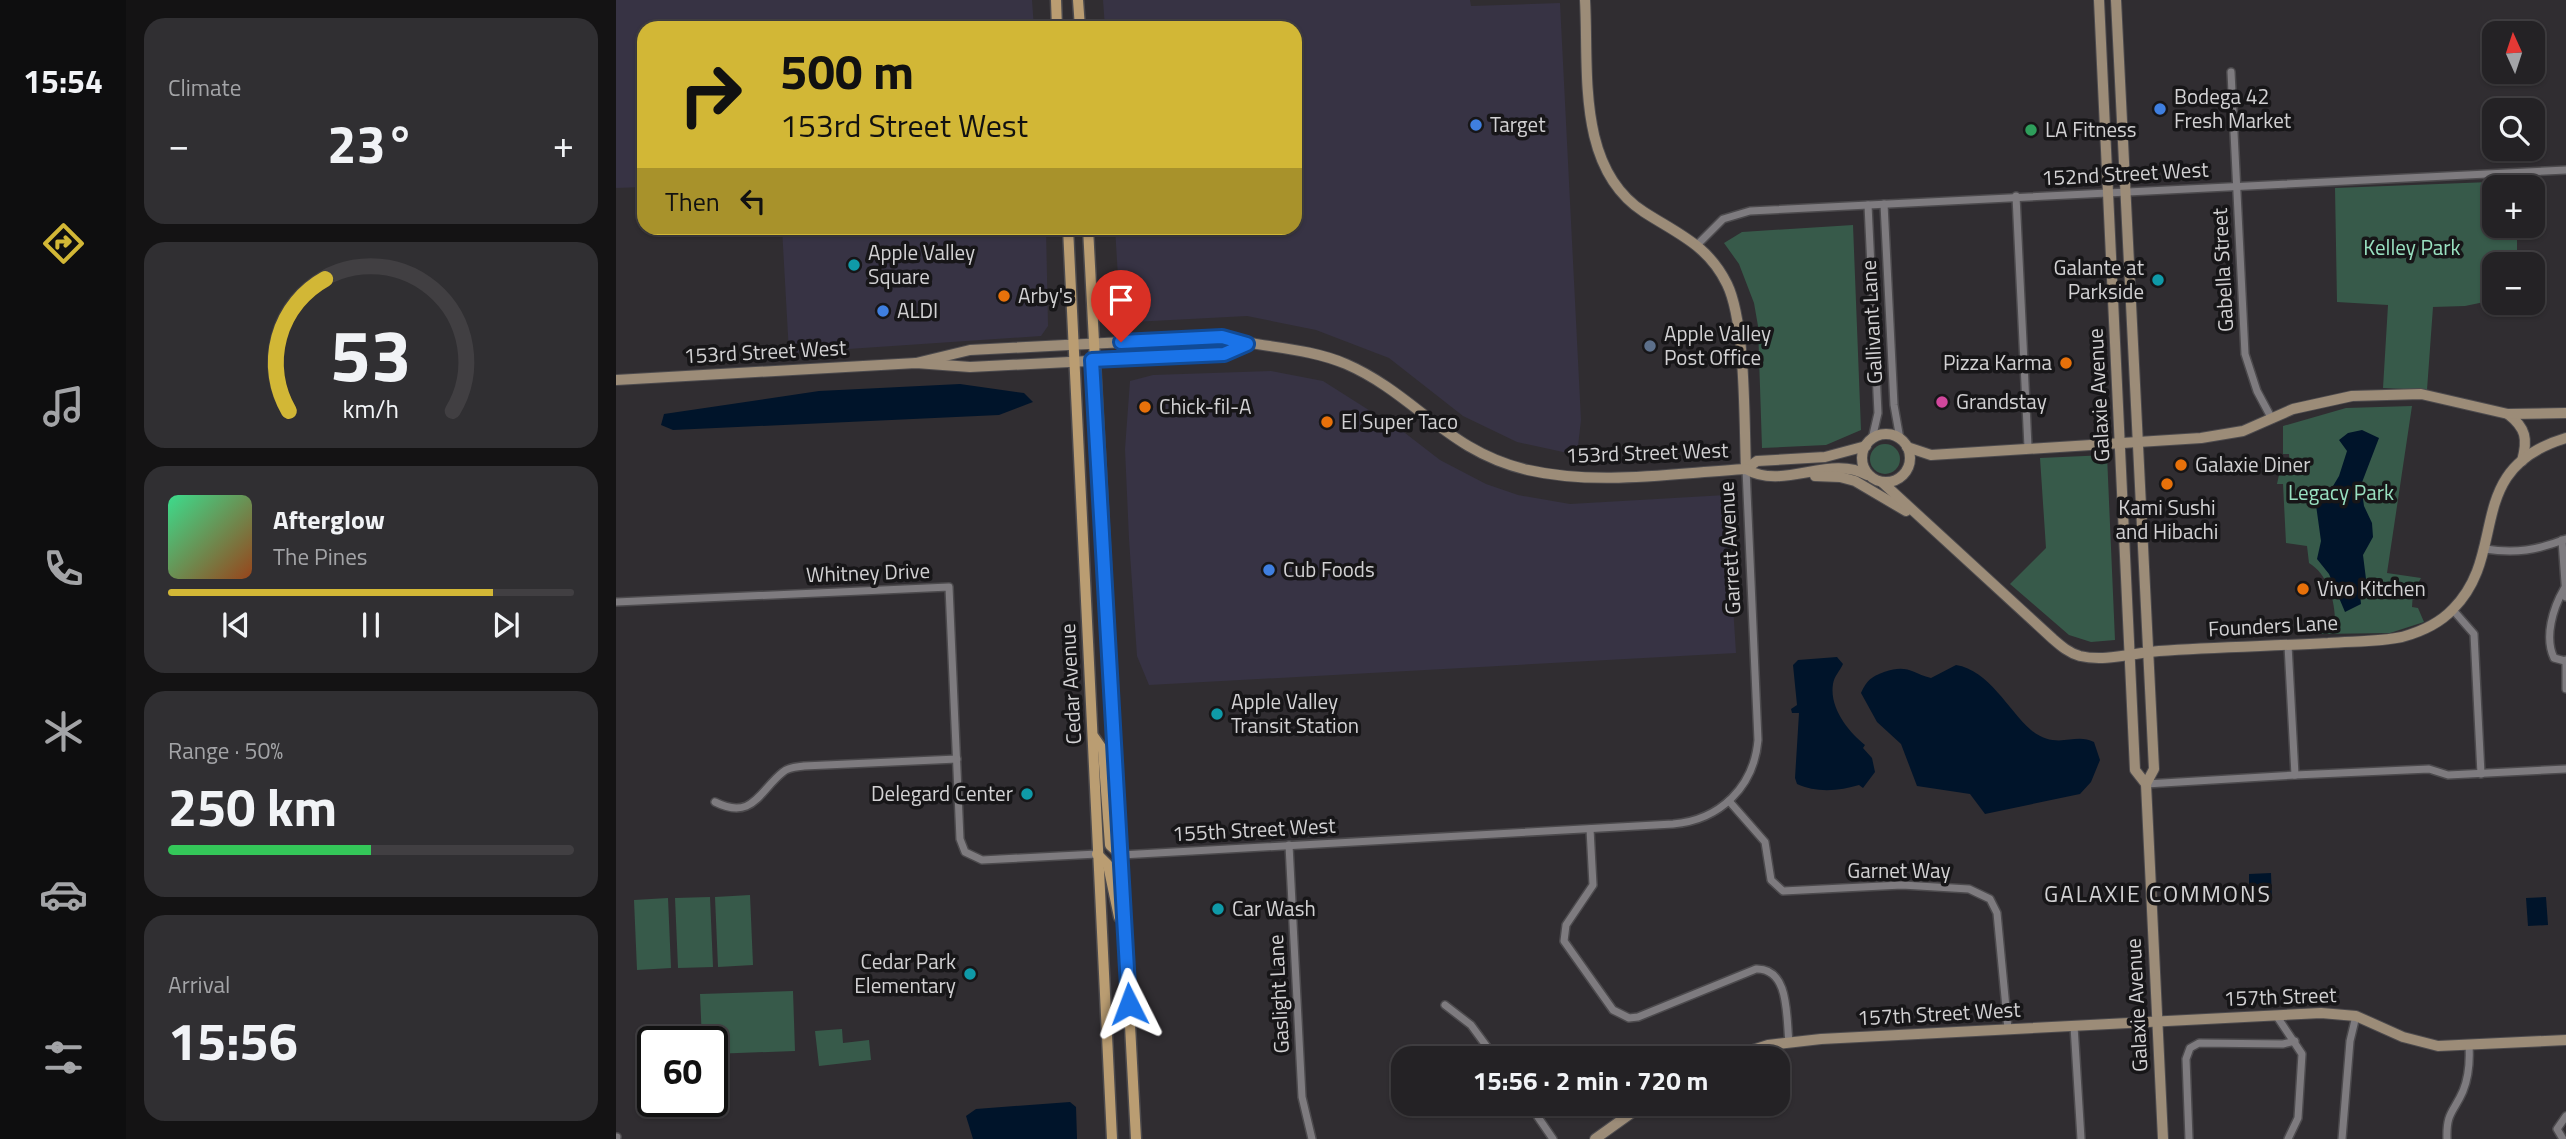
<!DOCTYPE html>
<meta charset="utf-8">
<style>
body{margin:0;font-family:"Titillium Web",sans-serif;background:#302f32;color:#f1f3f6;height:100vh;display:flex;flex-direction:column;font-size:26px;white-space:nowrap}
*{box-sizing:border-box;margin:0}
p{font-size:23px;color:#a3a4a7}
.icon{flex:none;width:38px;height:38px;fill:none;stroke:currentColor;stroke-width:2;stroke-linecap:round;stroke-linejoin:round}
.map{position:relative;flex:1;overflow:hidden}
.drawer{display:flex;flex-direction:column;gap:18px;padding:18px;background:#141314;width:490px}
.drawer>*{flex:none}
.banner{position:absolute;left:21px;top:21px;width:665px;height:214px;border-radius:21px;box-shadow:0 2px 5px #0004,0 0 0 2px #413f42;background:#d2b736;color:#111;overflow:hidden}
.needle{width:46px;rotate:357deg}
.tools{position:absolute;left:1866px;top:21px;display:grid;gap:14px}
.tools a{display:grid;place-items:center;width:63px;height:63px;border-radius:14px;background:#242225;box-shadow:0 2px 5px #0004,0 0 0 2px #413f42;font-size:35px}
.speed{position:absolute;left:21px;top:1026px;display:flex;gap:14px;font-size:35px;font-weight:700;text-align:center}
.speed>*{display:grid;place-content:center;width:91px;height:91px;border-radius:50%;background:#242225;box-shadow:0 2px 5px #0004,0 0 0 2px #413f42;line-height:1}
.speed .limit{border:4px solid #111;border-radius:10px;background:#fff;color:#111}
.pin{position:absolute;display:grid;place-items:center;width:60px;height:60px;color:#fff;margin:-72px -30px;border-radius:50% 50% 50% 0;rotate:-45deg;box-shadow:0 0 7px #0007}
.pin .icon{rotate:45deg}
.me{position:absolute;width:77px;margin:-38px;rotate:357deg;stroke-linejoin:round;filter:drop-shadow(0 0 5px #0008)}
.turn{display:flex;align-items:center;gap:24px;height:147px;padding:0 28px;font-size:32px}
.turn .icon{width:91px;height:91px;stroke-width:2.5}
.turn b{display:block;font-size:49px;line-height:60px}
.then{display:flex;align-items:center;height:66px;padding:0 28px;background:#0003;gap:14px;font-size:26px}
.big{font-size:52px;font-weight:700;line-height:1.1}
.drawer .card{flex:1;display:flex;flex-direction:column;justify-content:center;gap:10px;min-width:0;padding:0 24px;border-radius:21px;background:#302f32}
.drawer .dial{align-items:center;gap:0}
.dial svg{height:182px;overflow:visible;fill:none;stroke:#413f42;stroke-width:7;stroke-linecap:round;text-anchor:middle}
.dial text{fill:#f1f3f6;stroke:none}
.song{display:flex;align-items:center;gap:21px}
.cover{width:84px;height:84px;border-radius:10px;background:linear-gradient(135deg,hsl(150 70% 55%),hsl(20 70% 35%))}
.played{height:7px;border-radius:4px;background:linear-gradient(90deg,#d2b736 80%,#413f42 80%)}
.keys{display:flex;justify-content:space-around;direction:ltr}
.heat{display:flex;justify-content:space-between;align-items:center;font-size:38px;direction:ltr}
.charge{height:10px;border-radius:5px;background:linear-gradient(90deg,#34c759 50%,#413f42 0)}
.trip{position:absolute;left:775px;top:1046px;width:399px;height:70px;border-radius:21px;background:#242225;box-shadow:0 2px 5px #0004,0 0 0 2px #413f42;font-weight:700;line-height:70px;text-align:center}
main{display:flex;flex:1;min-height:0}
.tabs{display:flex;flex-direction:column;width:126px;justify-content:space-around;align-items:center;background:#0e0e0f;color:#a3a4a7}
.tabs .icon{width:49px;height:49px}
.tabs .on{color:#d2b736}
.tabs b{font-size:32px;color:#f1f3f6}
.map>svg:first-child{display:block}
.commercial{fill:#373344}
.green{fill:#375a4a}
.water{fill:#00142a}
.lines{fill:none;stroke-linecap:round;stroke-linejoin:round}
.street-casing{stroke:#4c4a4d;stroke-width:10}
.secondary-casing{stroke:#4c4a4d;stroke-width:12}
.primary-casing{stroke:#4c4a4d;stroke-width:13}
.street{stroke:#7e7b7f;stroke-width:7}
.secondary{stroke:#9c8c78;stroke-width:10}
.primary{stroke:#ba9d72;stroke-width:10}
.route-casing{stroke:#114b97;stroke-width:18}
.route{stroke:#1a73e8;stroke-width:12}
.shop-dot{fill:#3f7fe0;stroke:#171618;stroke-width:2.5}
.leisure-dot{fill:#2e9e5b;stroke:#171618;stroke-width:2.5}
.culture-dot{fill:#0f9aa8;stroke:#171618;stroke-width:2.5}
.food-dot{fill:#e8710a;stroke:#171618;stroke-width:2.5}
.service-dot{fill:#5c6f8a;stroke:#171618;stroke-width:2.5}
.hotel-dot{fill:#d1479c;stroke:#171618;stroke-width:2.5}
.labels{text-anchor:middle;stroke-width:7;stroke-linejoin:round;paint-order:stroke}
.poi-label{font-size:21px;fill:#d2d1d3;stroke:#171618;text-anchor:start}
.street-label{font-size:21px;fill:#d2d1d3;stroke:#171618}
.park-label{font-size:21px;fill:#99e1c1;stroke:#171618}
.neighbourhood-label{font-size:23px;letter-spacing:2px;fill:#d2d1d3;stroke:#171618}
</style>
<main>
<nav class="tabs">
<b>15:54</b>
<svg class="icon on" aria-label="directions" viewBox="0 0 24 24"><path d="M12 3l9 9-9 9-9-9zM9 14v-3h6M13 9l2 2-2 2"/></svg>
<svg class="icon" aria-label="music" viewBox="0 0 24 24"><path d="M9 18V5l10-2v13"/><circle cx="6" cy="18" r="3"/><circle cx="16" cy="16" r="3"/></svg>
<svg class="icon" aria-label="phone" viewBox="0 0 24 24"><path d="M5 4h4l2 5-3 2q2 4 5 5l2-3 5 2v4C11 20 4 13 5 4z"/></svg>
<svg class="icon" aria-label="climate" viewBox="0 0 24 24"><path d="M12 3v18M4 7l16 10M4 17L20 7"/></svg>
<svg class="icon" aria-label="car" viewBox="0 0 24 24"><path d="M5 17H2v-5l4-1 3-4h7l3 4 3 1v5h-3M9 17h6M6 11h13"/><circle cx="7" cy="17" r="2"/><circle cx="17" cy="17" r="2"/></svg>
<svg class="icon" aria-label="filters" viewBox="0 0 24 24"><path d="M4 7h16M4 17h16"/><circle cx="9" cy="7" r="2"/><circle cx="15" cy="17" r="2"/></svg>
</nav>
<section class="drawer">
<div class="card"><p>Climate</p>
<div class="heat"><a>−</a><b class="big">23°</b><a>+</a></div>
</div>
<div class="card dial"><svg viewBox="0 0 100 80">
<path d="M14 69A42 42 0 1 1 86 69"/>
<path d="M14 69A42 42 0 0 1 30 11" stroke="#d2b736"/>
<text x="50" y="56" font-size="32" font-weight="700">53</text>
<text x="50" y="72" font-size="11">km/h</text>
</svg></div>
<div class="card">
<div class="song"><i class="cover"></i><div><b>Afterglow</b><p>The Pines</p></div></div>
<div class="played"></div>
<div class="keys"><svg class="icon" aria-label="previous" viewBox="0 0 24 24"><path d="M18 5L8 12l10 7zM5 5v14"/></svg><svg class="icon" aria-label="pause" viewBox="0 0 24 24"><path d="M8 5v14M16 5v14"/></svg><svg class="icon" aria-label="next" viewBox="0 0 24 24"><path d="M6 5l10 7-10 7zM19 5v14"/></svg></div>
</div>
<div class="card"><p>Range · 50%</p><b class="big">250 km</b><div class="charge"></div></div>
<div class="card"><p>Arrival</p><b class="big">15:56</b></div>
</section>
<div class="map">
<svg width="1950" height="1139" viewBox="0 0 1950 1139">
<rect width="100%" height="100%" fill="#302d31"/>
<g class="commercial">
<polygon points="0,0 416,0 418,28 28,28 28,187 0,188"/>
<polygon points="487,0 854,0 855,6 944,3 965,420 961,455 901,442 847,416 773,358 700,330 631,316 517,322 504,309 499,228 679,228 679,28 489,28"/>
<polygon points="166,228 430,228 432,326 425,336 173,353"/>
<polygon points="655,371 707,381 789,433 824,460 870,484 902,495 954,504 1110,495 1120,653 533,685 521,656 513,539 509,449 514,381 537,375"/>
</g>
<g class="green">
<polygon points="1900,181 1900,187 1878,187 1878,226 1901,226 1901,264 1878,264 1878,300 1849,306 1817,307 1811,390 1767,388 1772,305 1721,302 1719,188"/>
<polygon points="1237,225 1245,430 1210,445 1146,448 1142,326 1138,303 1123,264 1108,243 1126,232"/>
<path d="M1796 406 1771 573 1805 578 1797 592 1796 607 1802 608 1808 622 1774 633 1703 634V625L1719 618C1718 597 1711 574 1693 563L1691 546 1670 543 1667 484H1661L1663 475 1669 476 1674 469 1673 454H1667V426L1730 408Z"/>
<circle cx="1269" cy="459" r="15"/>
<polygon points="1491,455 1499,640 1475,642 1453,635 1394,584 1430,548 1424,458"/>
<polygon points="134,895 137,965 102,967 99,897"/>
<polygon points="94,897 97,967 62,968 59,898"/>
<polygon points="52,898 55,968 21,970 18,900"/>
<polygon points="177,991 179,1051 96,1054 96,1041 86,1041 84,994"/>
<polygon points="226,1029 227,1043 253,1040 255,1060 203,1066 199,1031"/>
</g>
<g class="water">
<polygon points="344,384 408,393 417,402 383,415 57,430 45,425 48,414 203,391"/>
<polygon points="1746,430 1763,438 1745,485 1748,506 1756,523 1757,537 1747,555 1751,587 1744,594 1745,604 1729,612 1713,574 1701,559 1705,541 1700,505 1714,491 1723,476 1731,451 1723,440 1732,433"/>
<path d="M1221 657 1227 664C1224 671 1218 676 1217 684 1213 709 1234 733 1249 745L1247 748 1256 758 1259 772 1247 788 1243 785C1224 791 1200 793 1181 784L1179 778 1183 713H1176L1175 709 1181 705 1177 665 1182 660Z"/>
<path d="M1340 665C1373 670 1392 710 1415 730 1441 751 1458 732 1478 742L1484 760 1475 782 1464 794 1369 814 1354 794 1301 786 1285 744 1261 722 1245 693C1251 680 1255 677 1268 672 1291 664 1294 672 1315 678Z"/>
<polygon points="1655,873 1656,900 1633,901 1633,874"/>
<polygon points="1930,897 1932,925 1912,926 1910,898"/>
<polygon points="454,1102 460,1107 461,1139 357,1139 350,1116 360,1109"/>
</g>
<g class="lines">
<defs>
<g id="street">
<polyline points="1615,72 1629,354 1641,391 1656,419"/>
<polyline points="1400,196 1412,447"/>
<polyline points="1268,204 1278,405 1284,439"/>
<polyline points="1252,205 1262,413 1256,439"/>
<polyline points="1082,244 1107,219 1134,211 1950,170"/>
<polyline points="1946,540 1950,597"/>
<path d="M1869 549C1900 554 1921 550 1950 539"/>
<path d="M1948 589C1937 608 1928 637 1938 658L1949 661"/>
<polyline points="0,602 333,587 344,839 349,852 366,860 481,854"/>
<polyline points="1837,610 1858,634 1865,774"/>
<polyline points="1950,660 1950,689"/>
<polyline points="1679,775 1813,769 1832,775 1950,769"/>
<polyline points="1530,784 1679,775 1672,645"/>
<polyline points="1113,801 1149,842 1155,880 1167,891 1286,885 1353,889 1374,899 1381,913 1392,1029"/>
<path d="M99 802C137 821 143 791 167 772 172 767 181 767 188 766L341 759"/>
<path d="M974 829 977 885 950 925 948 941 997 1010 1013 1018 1022 1017 1140 969C1174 968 1170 1017 1173 1042"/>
<polyline points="673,845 686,1097 696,1139"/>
<path d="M505 855 1057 824C1104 820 1138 787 1142 740L1130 469"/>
<polyline points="829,1005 855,1025 880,1059"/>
<polyline points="1660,1015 1686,1054 1682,1118 1672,1139"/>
<polyline points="1458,1026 1465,1139"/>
<polyline points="913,1104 937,1139"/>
<polyline points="0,1137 1,1137"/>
<polyline points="1573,1139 1570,1059 1574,1048 1583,1043 1667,1044 1679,1041"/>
<polyline points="1726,1139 1734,1041 1740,1016"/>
<path d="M1831 1139C1830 1112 1838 1112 1847 1091 1853 1076 1854 1062 1853 1046"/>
<polyline points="1947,1139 1941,1129 1950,1116"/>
</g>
<g id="secondary">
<path d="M969 0C973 71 960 168 1028 212 1062 234 1092 245 1111 284 1130 323 1128 422 1130 469"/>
<polyline points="1483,0 1519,770 1530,784"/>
<polyline points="1500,0 1538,769 1530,784 1547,1139"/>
<path d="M300 363 354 350 606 337C647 348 690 347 730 364 799 394 832 452 912 470 982 486 1059 473 1130 469L1141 461 1209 457 1250 446"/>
<polyline points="0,380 300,363 354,367 608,354 630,344"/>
<path d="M1892 414C1910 428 1912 439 1906 461"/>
<circle cx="1270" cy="458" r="24"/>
<polyline points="1291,447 1315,455 1585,438 1627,431 1677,409 1736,396 1805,394 1892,414 1950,413"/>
<path d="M1130 469C1167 491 1214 454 1251 475"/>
<polyline points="1199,476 1224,477 1239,481 1290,511"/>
<path d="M1266 482 1437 639C1445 646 1453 653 1464 656 1489 662 1517 653 1543 651 1599 647 1656 646 1712 643 1736 641 1762 642 1786 637 1804 632 1824 623 1837 609 1894 552 1846 469 1950 438"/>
<polyline points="1109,1059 1152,1045 1205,1039 1705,1013 1740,1016 1787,1037 1822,1046 1950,1040"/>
<polyline points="979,1139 1028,1104"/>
</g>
<g id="primary">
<polyline points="440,0 441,28"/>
<polyline points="462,0 464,28"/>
<polyline points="452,228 496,1139"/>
<polyline points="472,228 520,1139"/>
<polyline points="478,737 487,750 494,845 505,855"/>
<polyline points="481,854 492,865 503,917"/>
</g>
</defs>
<use href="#street" class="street-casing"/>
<use href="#secondary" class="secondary-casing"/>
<use href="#primary" class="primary-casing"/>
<use href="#street" class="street"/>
<use href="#secondary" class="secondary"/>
<use href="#primary" class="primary"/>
</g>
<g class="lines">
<defs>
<polyline id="route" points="505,342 606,337 631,344 608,354 476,360 513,1004"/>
</defs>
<use href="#route" class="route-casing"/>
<use href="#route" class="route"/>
</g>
<g class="shop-dot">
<circle cx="1544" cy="109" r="7"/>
<circle cx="860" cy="125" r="7"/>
<circle cx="267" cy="311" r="7"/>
<circle cx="653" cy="570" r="7"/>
</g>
<circle class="leisure-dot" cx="1415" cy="130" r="7"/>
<g class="culture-dot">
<circle cx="238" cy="265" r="7"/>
<circle cx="1542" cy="280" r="7"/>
<circle cx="601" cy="714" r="7"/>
<circle cx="411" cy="794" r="7"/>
<circle cx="602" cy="909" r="7"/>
<circle cx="354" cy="974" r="7"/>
</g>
<g class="food-dot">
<circle cx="388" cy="296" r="7"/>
<circle cx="1450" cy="363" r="7"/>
<circle cx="529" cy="407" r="7"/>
<circle cx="711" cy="422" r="7"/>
<circle cx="1565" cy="465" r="7"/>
<circle cx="1551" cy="484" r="7"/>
<circle cx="1687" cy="589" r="7"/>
</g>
<circle class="service-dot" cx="1034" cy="346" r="7"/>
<circle class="hotel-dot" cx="1326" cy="402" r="7"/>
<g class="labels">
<g class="poi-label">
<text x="1558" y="104">Bodega 42<tspan x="1558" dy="24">Fresh Market</tspan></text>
<text x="874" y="132">Target</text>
<text x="1429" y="137">LA Fitness</text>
<text x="252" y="260">Apple Valley<tspan x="252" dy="24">Square</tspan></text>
<text x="1528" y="275" text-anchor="end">Galante at<tspan x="1528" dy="24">Parkside</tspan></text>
<text x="402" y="303">Arby's</text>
<text x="281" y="318">ALDI</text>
<text x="1048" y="341">Apple Valley<tspan x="1048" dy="24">Post Office</tspan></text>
<text x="1436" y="370" text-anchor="end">Pizza Karma</text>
<text x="1340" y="409">Grandstay</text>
<text x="543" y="414">Chick-fil-A</text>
<text x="725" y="429">El Super Taco</text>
<text x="1579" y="472">Galaxie Diner</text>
<text x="1551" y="515" text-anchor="middle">Kami Sushi<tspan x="1551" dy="24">and Hibachi</tspan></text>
<text x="667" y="577">Cub Foods</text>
<text x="1701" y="596">Vivo Kitchen</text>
<text x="615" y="709">Apple Valley<tspan x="615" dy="24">Transit Station</tspan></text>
<text x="397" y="801" text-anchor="end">Delegard Center</text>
<text x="616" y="916">Car Wash</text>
<text x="340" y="969" text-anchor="end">Cedar Park<tspan x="340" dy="24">Elementary</tspan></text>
</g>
<g class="street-label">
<text transform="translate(1509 174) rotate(-3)" y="7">152nd Street West</text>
<text transform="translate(1607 270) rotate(-93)" y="7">Gabella Street</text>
<text transform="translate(1256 322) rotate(-93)" y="7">Gallivant Lane</text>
<text transform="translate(149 352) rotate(-3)" y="7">153rd Street West</text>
<text transform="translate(1483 395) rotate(-93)" y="7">Galaxie Avenue</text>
<text transform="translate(1031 453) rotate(-2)" y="7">153rd Street West</text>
<text transform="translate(1114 548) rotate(-93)" y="7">Garrett Avenue</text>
<text transform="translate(252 573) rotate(-2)" y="7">Whitney Drive</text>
<text transform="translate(1657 626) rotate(-3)" y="7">Founders Lane</text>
<text transform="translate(455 684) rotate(-93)" y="7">Cedar Avenue</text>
<text transform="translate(638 830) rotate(-3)" y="7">155th Street West</text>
<text x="1283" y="878">Garnet Way</text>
<text transform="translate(663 994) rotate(-93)" y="7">Gaslight Lane</text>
<text transform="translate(1664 997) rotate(-2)" y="7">157th Street</text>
<text transform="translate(1521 1005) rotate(-93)" y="7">Galaxie Avenue</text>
<text transform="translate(1323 1014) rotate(-3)" y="7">157th Street West</text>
</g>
<g class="park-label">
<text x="1796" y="255">Kelley Park</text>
<text x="1725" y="500">Legacy Park</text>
</g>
<g class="neighbourhood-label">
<text x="1542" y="902">GALAXIE COMMONS</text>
</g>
</g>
</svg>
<div class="tools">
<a><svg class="needle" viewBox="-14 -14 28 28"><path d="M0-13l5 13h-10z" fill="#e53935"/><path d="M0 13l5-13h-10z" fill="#a3a4a7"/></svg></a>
<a><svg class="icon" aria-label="search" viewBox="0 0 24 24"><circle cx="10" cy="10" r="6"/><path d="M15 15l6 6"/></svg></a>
<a>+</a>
<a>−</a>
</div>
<div class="speed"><div class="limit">60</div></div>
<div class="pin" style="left:505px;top:342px;background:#d93025"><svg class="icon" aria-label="arrive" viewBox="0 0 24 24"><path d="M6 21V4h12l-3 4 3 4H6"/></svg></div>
<svg class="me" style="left:513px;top:1004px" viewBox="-20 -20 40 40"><path d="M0-17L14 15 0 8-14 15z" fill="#1a73e8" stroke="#fff" stroke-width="4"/></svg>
<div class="trip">15:56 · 2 min · 720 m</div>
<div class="banner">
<div class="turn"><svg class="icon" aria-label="right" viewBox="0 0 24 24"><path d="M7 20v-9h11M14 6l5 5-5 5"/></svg><div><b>500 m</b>153rd Street West</div></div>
<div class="then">Then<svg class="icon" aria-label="left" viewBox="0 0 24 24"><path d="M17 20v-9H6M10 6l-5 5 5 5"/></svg></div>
</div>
</div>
</main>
